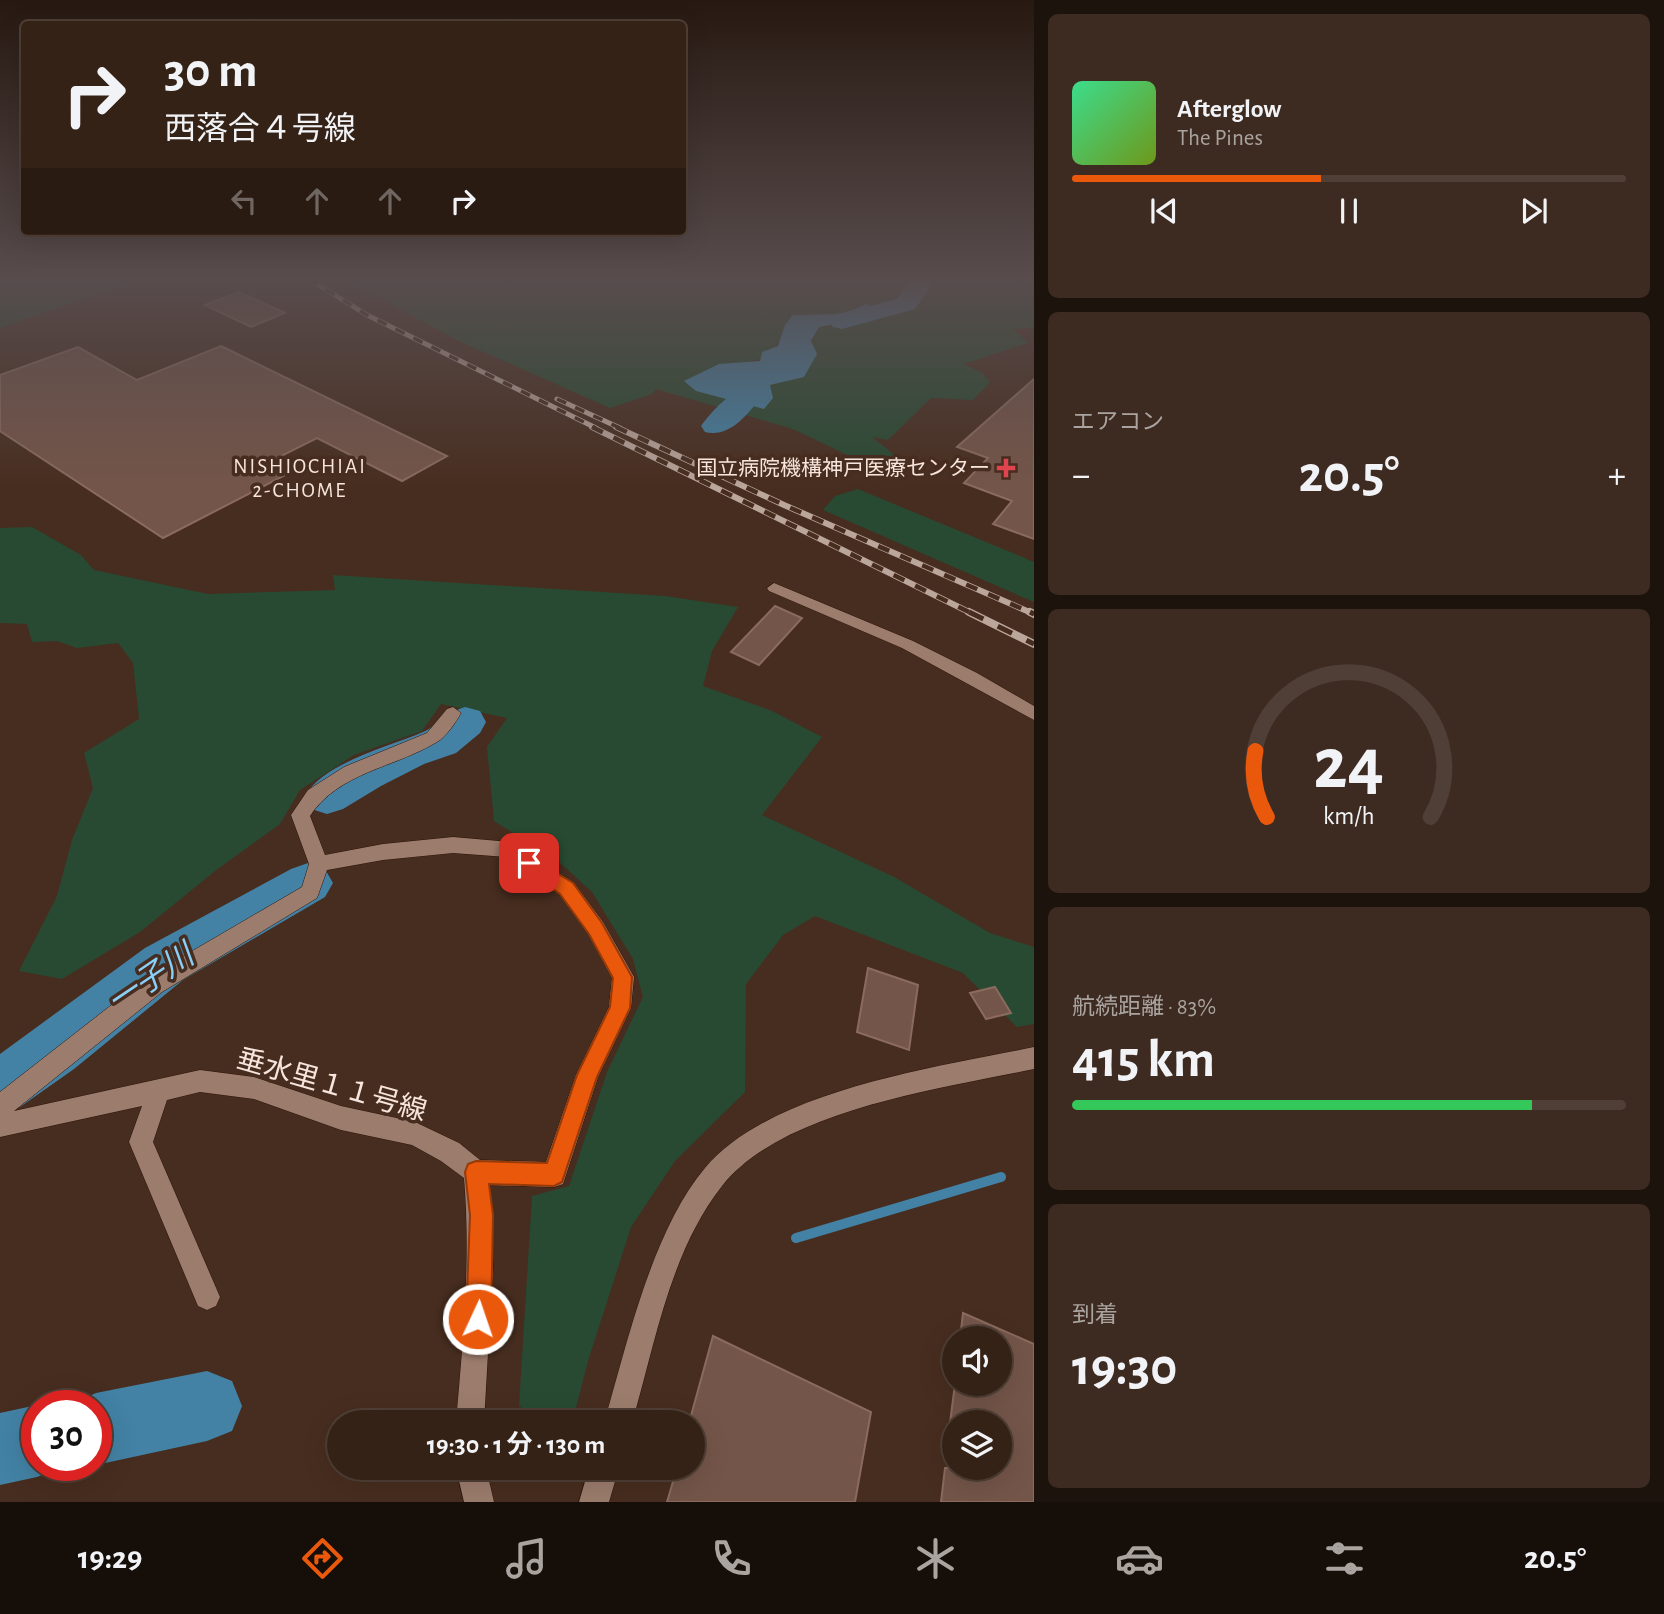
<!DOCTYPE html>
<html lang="ja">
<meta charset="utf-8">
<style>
body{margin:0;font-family:"Alegreya Sans","Noto Sans JP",sans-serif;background:#3d2a20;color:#f1f3f6;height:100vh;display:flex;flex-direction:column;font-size:26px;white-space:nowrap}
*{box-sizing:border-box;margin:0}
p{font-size:23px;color:#aaa4a1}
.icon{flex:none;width:38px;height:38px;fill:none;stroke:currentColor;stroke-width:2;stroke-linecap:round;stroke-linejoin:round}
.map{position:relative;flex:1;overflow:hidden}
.drawer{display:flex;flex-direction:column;gap:14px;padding:14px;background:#1d130d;width:630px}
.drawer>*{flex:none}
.guide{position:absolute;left:21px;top:21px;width:665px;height:214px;border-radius:7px;box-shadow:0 7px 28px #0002,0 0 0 2px #4f3f36;background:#352217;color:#f1f3f6;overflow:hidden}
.tools{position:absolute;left:942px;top:1326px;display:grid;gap:14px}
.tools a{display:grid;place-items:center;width:70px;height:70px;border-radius:50%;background:#352217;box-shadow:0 7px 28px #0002,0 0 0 2px #4f3f36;font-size:35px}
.speed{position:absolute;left:21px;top:1390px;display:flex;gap:14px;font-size:35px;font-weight:700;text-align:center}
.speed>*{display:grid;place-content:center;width:91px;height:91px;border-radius:50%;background:#352217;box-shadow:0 7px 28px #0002,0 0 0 2px #4f3f36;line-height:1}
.speed .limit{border:10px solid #d22;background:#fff;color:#111}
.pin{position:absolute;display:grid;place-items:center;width:60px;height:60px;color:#fff;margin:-30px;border-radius:14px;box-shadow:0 4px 10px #0006}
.me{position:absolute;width:77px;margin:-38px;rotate:3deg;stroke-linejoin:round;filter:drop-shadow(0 0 5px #0008)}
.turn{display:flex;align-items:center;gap:24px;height:147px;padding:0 28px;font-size:32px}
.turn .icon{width:91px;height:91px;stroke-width:2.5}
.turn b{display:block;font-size:49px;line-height:60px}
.lanes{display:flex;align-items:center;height:66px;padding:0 28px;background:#0003;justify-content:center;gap:35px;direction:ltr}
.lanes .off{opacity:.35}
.big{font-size:52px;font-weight:700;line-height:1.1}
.drawer .card{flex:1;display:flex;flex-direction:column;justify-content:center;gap:10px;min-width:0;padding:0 24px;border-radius:10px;background:#3d2a20}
.drawer .dial{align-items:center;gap:0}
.dial svg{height:182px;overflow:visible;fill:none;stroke:#4f3f36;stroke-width:7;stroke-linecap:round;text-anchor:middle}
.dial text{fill:#f1f3f6;stroke:none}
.song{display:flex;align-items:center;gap:21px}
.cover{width:84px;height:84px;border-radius:10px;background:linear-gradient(135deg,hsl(150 70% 55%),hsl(80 70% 35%))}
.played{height:7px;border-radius:4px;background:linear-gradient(90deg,#ea580c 45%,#4f3f36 45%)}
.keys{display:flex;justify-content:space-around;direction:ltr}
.heat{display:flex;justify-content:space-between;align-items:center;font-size:38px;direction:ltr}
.charge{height:10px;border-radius:5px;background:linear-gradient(90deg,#34c759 83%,#4f3f36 0)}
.trip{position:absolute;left:327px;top:1410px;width:378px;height:70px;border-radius:35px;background:#352217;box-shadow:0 7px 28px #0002,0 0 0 2px #4f3f36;font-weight:700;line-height:70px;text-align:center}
.dock{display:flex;height:112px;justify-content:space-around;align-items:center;background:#150e09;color:#aaa4a1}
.dock .icon{width:49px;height:49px}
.dock .selected{color:#ea580c}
.dock b{font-size:32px;color:#f1f3f6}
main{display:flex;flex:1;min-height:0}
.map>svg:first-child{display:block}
.green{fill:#284a32;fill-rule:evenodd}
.water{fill:#4382a5}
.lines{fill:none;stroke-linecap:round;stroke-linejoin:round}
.stream{stroke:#4382a5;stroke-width:10}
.river{fill:#4382a5;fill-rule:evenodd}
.building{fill:#745549;stroke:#8a6b5e;stroke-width:2}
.street-casing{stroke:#2c1408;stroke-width:1}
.secondary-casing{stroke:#2c1408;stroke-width:1}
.street{fill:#9c7d6d;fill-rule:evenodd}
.secondary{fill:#9c7d6d;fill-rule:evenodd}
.rail-far2-casing{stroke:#bba69c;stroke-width:5}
.rail-far1-casing{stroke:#bba69c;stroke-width:6}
.rail-casing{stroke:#bba69c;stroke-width:8}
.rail-far2{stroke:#472d1f;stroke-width:3.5;stroke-dasharray:10;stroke-linecap:butt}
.rail-far1{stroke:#472d1f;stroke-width:4.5;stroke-dasharray:12;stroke-linecap:butt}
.rail{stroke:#472d1f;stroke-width:5;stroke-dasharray:16;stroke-linecap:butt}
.route{fill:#ea580c;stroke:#983908;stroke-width:2}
.health-dot{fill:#e0444e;stroke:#472d1f;stroke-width:2.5}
.labels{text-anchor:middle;stroke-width:7;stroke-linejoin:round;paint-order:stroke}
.far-neighbourhood-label{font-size:21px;letter-spacing:2px;fill:#f7e5dd;stroke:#472d1f}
.far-poi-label{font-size:21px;fill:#f7e5dd;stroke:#472d1f;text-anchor:end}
.near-street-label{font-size:28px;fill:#f7e5dd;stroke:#472d1f}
.near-water-label{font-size:32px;font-style:italic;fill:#89cff8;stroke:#472d1f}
</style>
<main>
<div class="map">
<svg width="1034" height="1502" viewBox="0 0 1034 1502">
<rect width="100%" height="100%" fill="#472d1f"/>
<g class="green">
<polygon points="0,279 141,279 0,328"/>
<path d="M345 279H1034V328L1013 329 1028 343 964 364 982 373 990 382 973 400 931 398 888 440 872 437 902 461 891 476 793 429 656 389 652 394 610 408 459 341ZM867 304 860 319 819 327C808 346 813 358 804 377L770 385 744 363C776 358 779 341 793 315L844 314Z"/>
<polygon points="858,489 1034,562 1034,602 823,510 835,496"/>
<polygon points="32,527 81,555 94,570 208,594 335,590 333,575 665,596 738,607 712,651 703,686 772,711 822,737 762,815 894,877 990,933 1034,947 1034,1024 1017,1027 963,973 815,916 783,935 746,984 745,1092 675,1161 631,1227 588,1361 572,1423 544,1423 519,1406 532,1196 569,1186 607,1072 643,997 633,959 592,892 557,860 494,821 487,747 507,718 441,704 422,731 354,755 300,790 280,824 215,871 140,932 62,979 19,971 57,896 72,840 93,788 84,753 139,719 133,663 118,643 77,648 57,641 32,642 27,624 0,623 0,528"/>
</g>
<polygon class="water" points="869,303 860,319 819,327 811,341 817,354 804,377 770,385 773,398 764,409 696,391 684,381 719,364 760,361 762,352 778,346 785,325 793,315 843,314"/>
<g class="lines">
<polyline class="stream" points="796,1238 1001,1177"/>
<g class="river">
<polygon points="911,279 929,279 932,284 915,309 842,329 833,327 829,321 833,315 897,299"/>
<path d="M745 389 755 392 760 398C747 416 728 438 705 432L701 426C711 412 728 393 745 389Z"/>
<path d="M465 707 480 711 486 722 480 733 456 753 424 764 381 786 343 809 327 814 311 809 304 797C323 763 388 747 423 732 439 725 445 713 465 707Z"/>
<polygon points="308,863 325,869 333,883 325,897 183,980 74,1069 20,1107 0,1115 0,1054 145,948 291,869"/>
<polygon points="207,1371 232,1381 242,1406 232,1431 207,1441 96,1465 96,1405 71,1404 96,1393"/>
<polygon points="37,1405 37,1465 63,1467 37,1477 0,1485 0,1413"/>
</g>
</g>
<g class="building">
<polygon points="239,292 285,313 251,327 205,305"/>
<polygon points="221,346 447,456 402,481 317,438 277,458 297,469 163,538 0,431 0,375 78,347 137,380"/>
<polygon points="1034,379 1034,539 993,524 1012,501 964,483 988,458 957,447"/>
<polygon points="775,606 802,618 759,665 731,652"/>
<polygon points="868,968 918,985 909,1050 857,1032"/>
<polygon points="995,987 1011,1013 986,1019 970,993"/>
<polygon points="963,1313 1034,1344 1034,1502 941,1502 945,1468 999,1468 999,1423 950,1423 955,1384 999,1384 999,1339 960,1339"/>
<polygon points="713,1336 871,1412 855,1502 667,1502 677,1468 693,1468 693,1423 689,1423"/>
</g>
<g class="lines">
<defs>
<g id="street">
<polygon points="774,583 913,641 977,673 1034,706 1034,720 902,648 769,591 767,588"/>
<path d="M453 707 461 713C456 722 446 737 437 742 394 768 339 772 310 816L325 855 383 844 453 837 511 842 574 883 603 922 634 977 631 1008 598 1077 563 1184 554 1187 490 1185 493 1266 484 1423H456C463 1341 471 1260 464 1178L441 1161 412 1145 341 1130 254 1099 200 1092 167 1100 153 1142 220 1297 216 1306 207 1310 198 1306 129 1142 142 1106 0 1137V1092L146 978 302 887 309 864 291 815 308 790 344 767 427 733 447 709ZM453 853 507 857 560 895 589 934 612 978 609 1007 576 1075 546 1162 480 1160 459 1143 415 1122 341 1106 254 1077 200 1070 14 1111 162 992 317 898 327 870 383 860Z"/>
<polygon points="456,1468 486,1468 494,1502 464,1502"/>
</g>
<g id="secondary">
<path d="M1034 1047V1069C944 1088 781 1110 722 1186 670 1252 655 1344 632 1423H604C627 1344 652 1231 705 1168 770 1090 938 1067 1034 1047Z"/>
<polygon points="589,1468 619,1468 609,1502 579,1502"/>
</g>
</defs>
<use href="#street" class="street-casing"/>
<use href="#secondary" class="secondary-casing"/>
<use href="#street" class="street"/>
<use href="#secondary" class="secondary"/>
<defs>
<g id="rail-far2">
<polyline points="309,279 367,315 596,428"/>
<polyline points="948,279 959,281"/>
<polyline points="557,399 620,428"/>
</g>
<g id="rail-far1">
<polyline points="592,427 973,614"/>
<polyline points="616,427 784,505 1034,614"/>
</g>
<g id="rail">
<polyline points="969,612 1034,644"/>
<polyline points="1030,612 1034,614"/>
</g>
</defs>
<use href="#rail-far2" class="rail-far2-casing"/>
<use href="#rail-far1" class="rail-far1-casing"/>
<use href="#rail" class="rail-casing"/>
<use href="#rail-far2" class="rail-far2"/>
<use href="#rail-far1" class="rail-far1"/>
<use href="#rail" class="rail"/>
</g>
<linearGradient id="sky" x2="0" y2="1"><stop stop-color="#271911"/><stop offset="0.57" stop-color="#584c4d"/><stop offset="1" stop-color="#584c4d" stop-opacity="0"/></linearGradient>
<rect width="1034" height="490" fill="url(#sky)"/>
<polygon class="route" points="529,856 573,883 602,923 632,977 630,1008 597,1077 562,1182 554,1186 489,1184 493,1215 491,1319 487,1327 478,1331 470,1327 466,1319 470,1215 465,1172 468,1164 476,1161 547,1163 577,1075 610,1007 613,978 589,934 560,894 523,868 521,863 523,858"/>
<path class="health-dot" d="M1002.5 457.5h7v7h7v7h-7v7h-7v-7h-7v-7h7z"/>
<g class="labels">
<g class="far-neighbourhood-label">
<text x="300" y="473">NISHIOCHIAI<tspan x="300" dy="24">2-CHOME</tspan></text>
</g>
<g class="far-poi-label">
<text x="990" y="475">国立病院機構神戸医療センター</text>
</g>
<g class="near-street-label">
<text transform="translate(332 1084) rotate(16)" y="10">垂水里１１号線</text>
</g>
<g class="near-water-label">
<text transform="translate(150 978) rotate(-34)" y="11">一子川</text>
</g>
</g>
</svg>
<div class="tools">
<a><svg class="icon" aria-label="sound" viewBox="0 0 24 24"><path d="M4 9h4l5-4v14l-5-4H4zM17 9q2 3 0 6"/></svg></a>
<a><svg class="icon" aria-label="layers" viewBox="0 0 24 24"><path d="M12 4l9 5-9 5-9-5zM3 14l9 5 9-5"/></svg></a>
</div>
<div class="speed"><div class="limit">30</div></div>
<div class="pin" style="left:529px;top:863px;background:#d93025"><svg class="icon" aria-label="arrive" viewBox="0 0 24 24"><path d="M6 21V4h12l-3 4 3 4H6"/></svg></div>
<svg class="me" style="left:478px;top:1319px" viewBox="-20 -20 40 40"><circle r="17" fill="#ea580c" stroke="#fff" stroke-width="3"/><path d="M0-11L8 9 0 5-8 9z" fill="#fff"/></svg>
<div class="trip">19:30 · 1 分 · 130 m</div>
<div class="guide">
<div class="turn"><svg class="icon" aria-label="right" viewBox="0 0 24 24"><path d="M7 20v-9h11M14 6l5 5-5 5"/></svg><div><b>30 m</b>西落合４号線</div></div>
<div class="lanes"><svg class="icon off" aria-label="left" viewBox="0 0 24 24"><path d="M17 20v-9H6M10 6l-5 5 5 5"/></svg><svg class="icon off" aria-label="ahead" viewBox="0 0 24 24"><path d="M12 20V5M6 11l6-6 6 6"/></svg><svg class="icon off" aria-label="ahead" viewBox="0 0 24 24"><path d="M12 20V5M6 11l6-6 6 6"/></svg><svg class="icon" aria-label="right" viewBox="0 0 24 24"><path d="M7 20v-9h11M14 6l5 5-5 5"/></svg></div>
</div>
</div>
<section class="drawer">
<div class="card">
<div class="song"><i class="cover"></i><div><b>Afterglow</b><p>The Pines</p></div></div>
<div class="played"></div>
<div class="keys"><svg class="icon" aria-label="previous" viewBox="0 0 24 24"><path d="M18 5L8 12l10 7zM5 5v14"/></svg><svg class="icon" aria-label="pause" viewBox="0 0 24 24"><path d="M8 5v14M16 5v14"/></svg><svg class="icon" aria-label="next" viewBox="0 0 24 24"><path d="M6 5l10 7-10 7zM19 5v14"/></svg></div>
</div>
<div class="card"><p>エアコン</p>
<div class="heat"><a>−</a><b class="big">20.5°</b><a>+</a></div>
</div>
<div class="card dial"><svg viewBox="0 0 100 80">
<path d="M14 69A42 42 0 1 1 86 69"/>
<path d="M14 69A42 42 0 0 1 9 40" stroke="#ea580c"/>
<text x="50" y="56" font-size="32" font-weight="700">24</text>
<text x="50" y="72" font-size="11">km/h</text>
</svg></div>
<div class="card"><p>航続距離 · 83%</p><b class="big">415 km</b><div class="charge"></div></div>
<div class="card"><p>到着</p><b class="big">19:30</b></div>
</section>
</main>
<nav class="dock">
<b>19:29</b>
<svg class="icon selected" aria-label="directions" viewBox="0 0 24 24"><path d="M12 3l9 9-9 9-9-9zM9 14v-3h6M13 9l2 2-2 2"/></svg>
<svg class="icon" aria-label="music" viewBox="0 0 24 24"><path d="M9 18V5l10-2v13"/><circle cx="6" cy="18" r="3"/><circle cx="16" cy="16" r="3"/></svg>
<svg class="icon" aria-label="phone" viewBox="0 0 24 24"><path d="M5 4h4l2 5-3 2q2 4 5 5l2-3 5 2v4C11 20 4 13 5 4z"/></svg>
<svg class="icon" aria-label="climate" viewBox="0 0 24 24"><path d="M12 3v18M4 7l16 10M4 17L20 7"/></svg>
<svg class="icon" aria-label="car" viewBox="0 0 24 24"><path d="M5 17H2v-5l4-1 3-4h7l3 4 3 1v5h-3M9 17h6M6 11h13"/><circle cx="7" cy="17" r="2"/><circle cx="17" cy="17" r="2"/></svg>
<svg class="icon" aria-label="filters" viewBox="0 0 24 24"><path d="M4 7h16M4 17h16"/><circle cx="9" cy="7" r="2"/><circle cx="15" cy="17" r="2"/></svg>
<b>20.5°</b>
</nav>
